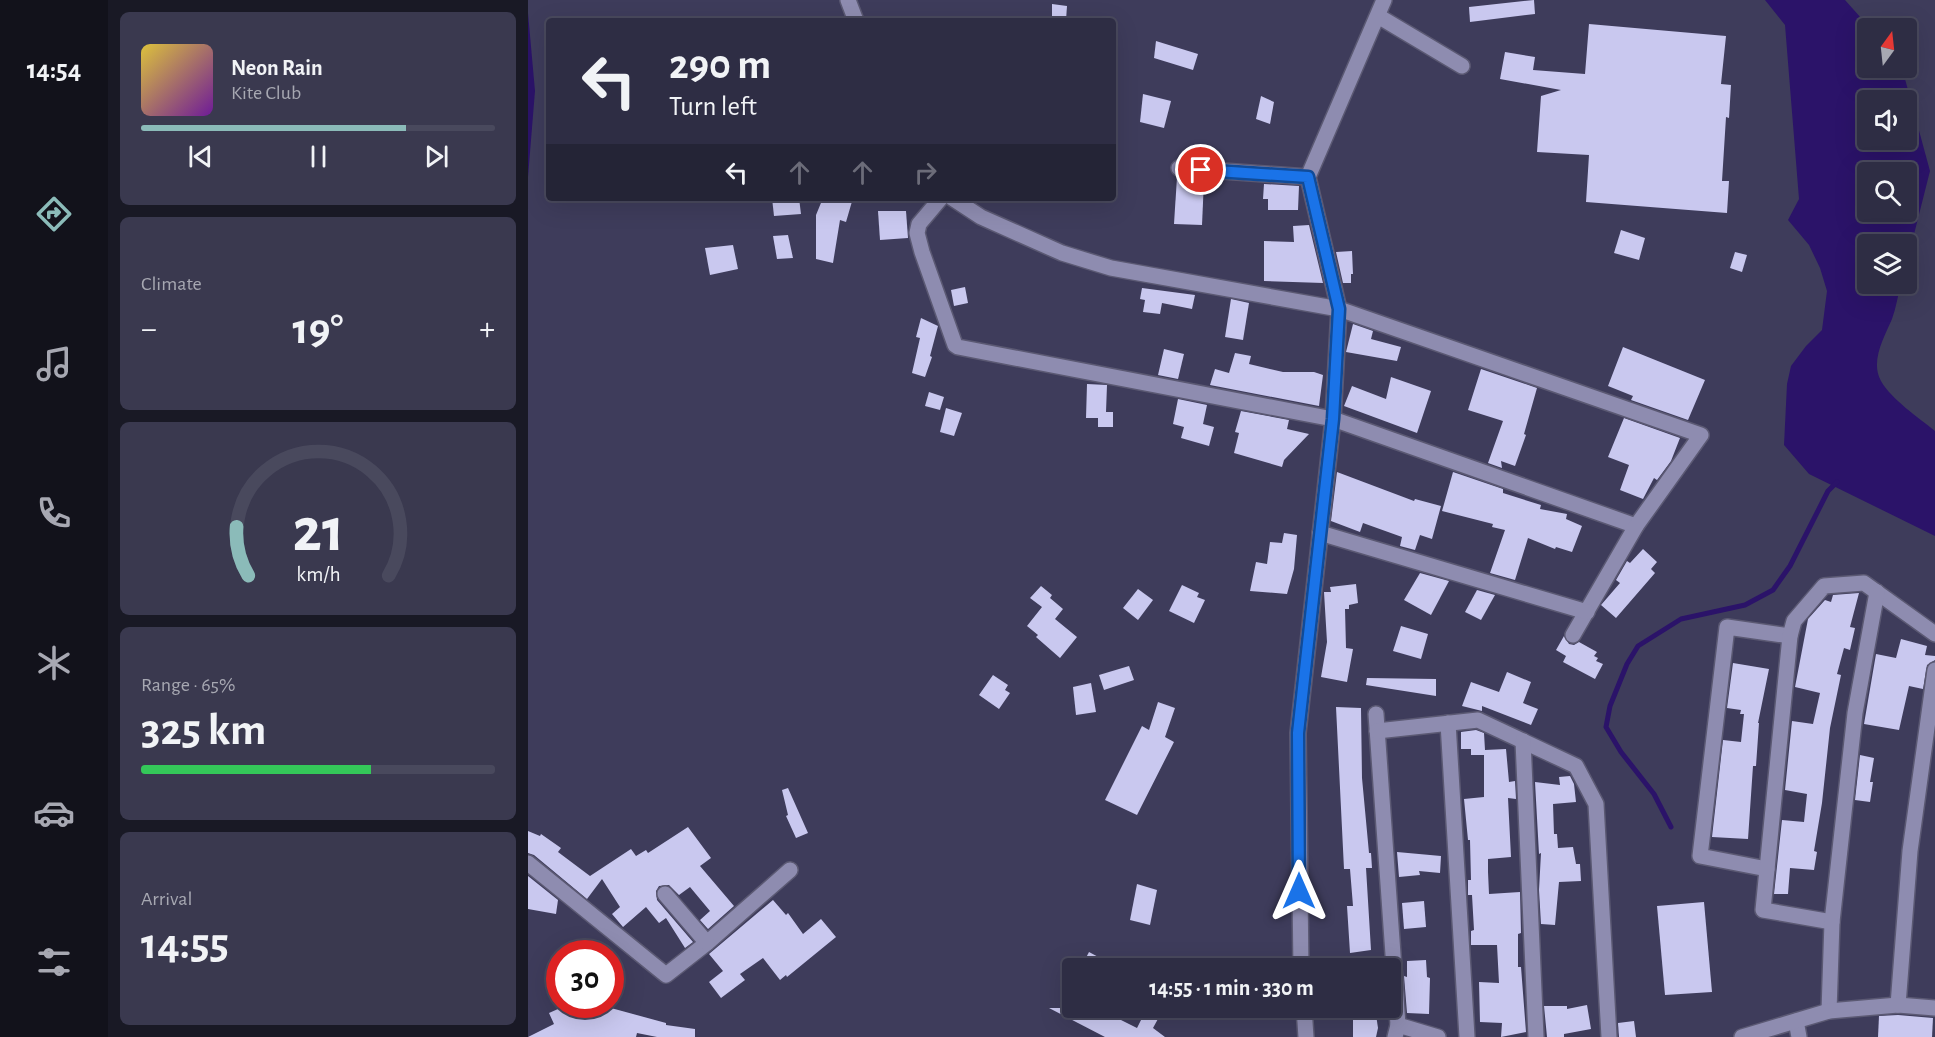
<!DOCTYPE html>
<meta charset="utf-8">
<style>
body{margin:0;font-family:"Alegreya Sans",sans-serif;background:#3a394f;color:#f1f3f6;height:100vh;display:flex;flex-direction:column;font-size:22px;white-space:nowrap}
*{box-sizing:border-box;margin:0}
p{font-size:20px;color:#a7a8b2}
.icon{flex:none;width:33px;height:33px;fill:none;stroke:currentColor;stroke-width:2;stroke-linecap:round;stroke-linejoin:round}
.map{position:relative;flex:1;overflow:hidden}
.sheet{display:flex;flex-direction:column;gap:12px;padding:12px;background:#191925;width:420px}
.sheet>*{flex:none}
.banner{position:absolute;left:18px;top:18px;width:570px;height:183px;border-radius:6px;box-shadow:0 6px 24px #0002,0 0 0 2px #49495d;background:#2e2d44;color:#f1f3f6;overflow:hidden}
.needle{width:39px;rotate:15deg}
.buttons{position:absolute;left:1329px;top:18px;display:grid;gap:12px}
.buttons a{display:grid;place-items:center;width:60px;height:60px;border-radius:6px;background:#2e2d44;box-shadow:0 6px 24px #0002,0 0 0 2px #49495d;font-size:30px}
.speed{position:absolute;left:18px;top:940px;display:flex;gap:12px;font-size:30px;font-weight:700;text-align:center}
.speed>*{display:grid;place-content:center;width:78px;height:78px;border-radius:50%;background:#2e2d44;box-shadow:0 6px 24px #0002,0 0 0 2px #49495d;line-height:1}
.speed .limit{border:9px solid #d22;background:#fff;color:#111}
.pin{position:absolute;display:grid;place-items:center;width:51px;height:51px;color:#fff;margin:-26px;border:3px solid #fff;border-radius:50%;box-shadow:0 2px 6px #0007}
.me{position:absolute;width:66px;margin:-33px;rotate:0deg;stroke-linejoin:round;filter:drop-shadow(0 0 4px #0008)}
.turn{display:flex;align-items:center;gap:21px;height:126px;padding:0 24px;font-size:27px}
.turn .icon{width:78px;height:78px;stroke-width:2.5}
.turn b{display:block;font-size:42px;line-height:51px}
.lanes{display:flex;align-items:center;height:57px;padding:0 24px;background:#0003;justify-content:center;gap:30px;direction:ltr}
.lanes .off{opacity:.35}
.big{font-size:45px;font-weight:600;line-height:1.1}
.sheet .tile{flex:1;display:flex;flex-direction:column;justify-content:center;gap:9px;min-width:0;padding:0 21px;border-radius:9px;background:#3a394f}
.sheet .dial{align-items:center;gap:0}
.dial svg{height:156px;overflow:visible;fill:none;stroke:#49495d;stroke-width:7;stroke-linecap:round;text-anchor:middle}
.dial text{fill:#f1f3f6;stroke:none}
.song{display:flex;align-items:center;gap:18px}
.cover{width:72px;height:72px;border-radius:9px;background:linear-gradient(135deg,hsl(50 70% 55%),hsl(280 70% 35%))}
.played{height:6px;border-radius:3px;background:linear-gradient(90deg,#8bbbb9 75%,#49495d 75%)}
.keys{display:flex;justify-content:space-around;direction:ltr}
.heat{display:flex;justify-content:space-between;align-items:center;font-size:33px;direction:ltr}
.charge{height:9px;border-radius:4px;background:linear-gradient(90deg,#34c759 65%,#49495d 0)}
.trip{position:absolute;left:534px;top:958px;width:339px;height:60px;border-radius:6px;background:#2e2d44;box-shadow:0 6px 24px #0002,0 0 0 2px #49495d;font-weight:600;line-height:60px;text-align:center}
main{display:flex;flex:1;min-height:0}
.dock{display:flex;flex-direction:column;width:108px;justify-content:space-around;align-items:center;background:#12121b;color:#a7a8b2}
.dock .icon{width:42px;height:42px}
.dock .on{color:#8bbbb9}
.dock b{font-size:27px;color:#f1f3f6}
.map>svg:first-child{display:block}
.water{fill:#2b1369;fill-rule:evenodd}
.lines{fill:none;stroke-linecap:round;stroke-linejoin:round}
.stream{stroke:#2b1369;stroke-width:5}
.building{fill:#c9c8ef}
.street-casing{stroke:#5b5973;stroke-width:18}
.street{stroke:#8e8cb0;stroke-width:15}
.route-casing{stroke:#114b97;stroke-width:15}
.route{stroke:#1a73e8;stroke-width:10}
</style>
<main>
<nav class="dock">
<b>14:54</b>
<svg class="icon on" aria-label="directions" viewBox="0 0 24 24"><path d="M12 3l9 9-9 9-9-9zM9 14v-3h6M13 9l2 2-2 2"/></svg>
<svg class="icon" aria-label="music" viewBox="0 0 24 24"><path d="M9 18V5l10-2v13"/><circle cx="6" cy="18" r="3"/><circle cx="16" cy="16" r="3"/></svg>
<svg class="icon" aria-label="phone" viewBox="0 0 24 24"><path d="M5 4h4l2 5-3 2q2 4 5 5l2-3 5 2v4C11 20 4 13 5 4z"/></svg>
<svg class="icon" aria-label="climate" viewBox="0 0 24 24"><path d="M12 3v18M4 7l16 10M4 17L20 7"/></svg>
<svg class="icon" aria-label="car" viewBox="0 0 24 24"><path d="M5 17H2v-5l4-1 3-4h7l3 4 3 1v5h-3M9 17h6M6 11h13"/><circle cx="7" cy="17" r="2"/><circle cx="17" cy="17" r="2"/></svg>
<svg class="icon" aria-label="filters" viewBox="0 0 24 24"><path d="M4 7h16M4 17h16"/><circle cx="9" cy="7" r="2"/><circle cx="15" cy="17" r="2"/></svg>
</nav>
<section class="sheet">
<div class="tile">
<div class="song"><i class="cover"></i><div><b>Neon Rain</b><p>Kite Club</p></div></div>
<div class="played"></div>
<div class="keys"><svg class="icon" aria-label="previous" viewBox="0 0 24 24"><path d="M18 5L8 12l10 7zM5 5v14"/></svg><svg class="icon" aria-label="pause" viewBox="0 0 24 24"><path d="M8 5v14M16 5v14"/></svg><svg class="icon" aria-label="next" viewBox="0 0 24 24"><path d="M6 5l10 7-10 7zM19 5v14"/></svg></div>
</div>
<div class="tile"><p>Climate</p>
<div class="heat"><a>−</a><b class="big">19°</b><a>+</a></div>
</div>
<div class="tile dial"><svg viewBox="0 0 100 80">
<path d="M14 69A42 42 0 1 1 86 69"/>
<path d="M14 69A42 42 0 0 1 8 44" stroke="#8bbbb9"/>
<text x="50" y="56" font-size="32" font-weight="700">21</text>
<text x="50" y="72" font-size="11">km/h</text>
</svg></div>
<div class="tile"><p>Range · 65%</p><b class="big">325 km</b><div class="charge"></div></div>
<div class="tile"><p>Arrival</p><b class="big">14:55</b></div>
</section>
<div class="map">
<svg width="1407" height="1037" viewBox="0 0 1407 1037">
<rect width="100%" height="100%" fill="#3e3c5b"/>
<g class="water">
<path d="M1237 0H1317L1342 28H1340V68H1374L1402 171 1379 262 1378 244H1340V284H1373C1370 295 1368 308 1364 319 1356 338 1342 361 1353 381 1363 399 1391 418 1407 431V536L1281 474 1256 445 1259 384 1263 366 1278 346 1294 330 1299 291 1292 268 1281 245 1260 220 1271 199 1257 25ZM1340 100H1378V140H1340ZM1340 172H1378V212H1340Z"/>
<polygon points="0,13 7,91 0,177"/>
</g>
<g class="lines">
<polyline class="stream" points="1143,827 1126,794 1093,752 1078,727 1082,706 1099,664 1110,646 1153,619 1217,605 1245,590 1262,566 1300,491 1309,482"/>
</g>
<g class="building">
<polygon points="1006,0 1007,14 942,22 941,7"/>
<polygon points="524,4 539,6 538,20 524,19"/>
<polygon points="1061,24 1198,36 1193,84 1203,85 1201,118 1198,117 1194,181 1201,181 1199,213 1058,202 1061,155 1009,152 1013,96 1033,90 972,79 977,52 1007,57 1005,70 1057,74"/>
<polygon points="628,41 670,54 665,70 626,58"/>
<polygon points="615,94 643,101 636,128 612,122"/>
<polygon points="733,96 746,102 742,124 728,119"/>
<polygon points="649,177 676,180 674,225 646,224"/>
<polygon points="736,184 771,186 770,210 740,210 740,199 735,199"/>
<polygon points="244,198 271,198 273,214 246,216"/>
<polygon points="295,198 325,198 318,222 312,220 305,263 288,259 288,215"/>
<polygon points="350,211 378,211 380,238 352,240"/>
<polygon points="781,225 795,283 736,281 736,241 766,242 765,226"/>
<polygon points="1093,230 1117,238 1111,260 1086,253"/>
<polygon points="260,235 265,258 249,259 245,236"/>
<polygon points="205,245 210,269 182,275 177,248"/>
<polygon points="824,251 825,274 823,274 823,283 815,283 808,252"/>
<polygon points="1207,252 1219,255 1214,272 1202,268"/>
<polygon points="437,287 440,303 426,306 423,290"/>
<polygon points="614,288 667,295 664,309 634,303 632,314 615,312 617,300 612,299"/>
<polygon points="703,299 721,303 715,340 697,337"/>
<polygon points="393,318 410,326 402,356 404,357 397,377 384,373 392,338 388,337"/>
<polygon points="825,324 845,331 843,339 873,347 869,361 818,352"/>
<polygon points="1095,347 1177,380 1160,420 1103,400 1105,396 1080,386"/>
<polygon points="636,349 656,354 650,379 630,375"/>
<polygon points="707,353 723,356 721,364 755,372 786,372 795,375 791,406 682,385 687,369 701,373"/>
<polygon points="953,369 1009,388 996,434 998,435 987,466 973,461 974,468 960,463 975,421 940,410"/>
<polygon points="863,377 903,391 889,433 816,406 824,386 858,399"/>
<polygon points="559,384 579,385 578,412 585,412 585,427 570,427 570,418 558,418"/>
<polygon points="401,392 416,397 412,410 397,406"/>
<polygon points="650,399 679,405 675,424 686,427 681,446 653,438 656,427 645,424"/>
<polygon points="418,408 434,413 426,436 412,432"/>
<polygon points="713,411 761,420 759,429 781,434 756,460 754,467 706,453 711,433 707,432"/>
<polygon points="1096,418 1152,438 1143,461 1129,480 1126,478 1115,499 1092,490 1101,465 1080,457"/>
<polygon points="809,472 886,501 887,499 913,506 904,539 892,535 887,550 872,546 874,537 835,523 832,532 803,521"/>
<polygon points="925,472 975,489 975,493 1013,505 1012,509 1039,514 1038,519 1054,526 1044,552 1028,547 1027,549 1000,538 987,580 962,573 977,530 964,527 965,524 914,511"/>
<polygon points="756,533 769,535 766,569 759,594 722,591 728,562 739,564 742,542 754,543"/>
<polygon points="1115,549 1129,562 1123,569 1127,573 1088,618 1073,605 1092,583 1088,580 1099,561 1102,563"/>
<polygon points="892,573 921,581 903,615 876,600"/>
<polygon points="828,584 830,603 821,605 821,609 817,609 818,648 825,649 819,682 793,677 799,642 796,592 803,592 802,587"/>
<polygon points="654,585 671,593 669,597 677,600 666,623 641,611"/>
<polygon points="513,586 524,595 522,598 535,609 527,619 549,637 532,658 508,637 510,635 499,626 514,607 502,598"/>
<polygon points="610,589 625,600 610,620 595,608"/>
<polygon points="949,590 967,595 953,620 937,612"/>
<polygon points="1331,593 1322,627 1327,628 1322,650 1316,648 1309,674 1313,675 1302,728 1294,803 1286,851 1289,852 1286,870 1262,868 1260,894 1246,894 1254,820 1276,822 1279,794 1257,790 1264,721 1285,724 1292,693 1267,687 1280,619 1297,600 1303,602 1305,595"/>
<polygon points="873,626 900,634 893,659 865,651"/>
<polygon points="1036,636 1041,644 1046,645 1051,642 1069,652 1066,656 1070,658 1068,661 1075,664 1067,679 1035,662 1038,656 1028,650"/>
<polygon points="1373,639 1399,646 1397,655 1407,656 1407,660 1399,665 1395,689 1381,686 1371,730 1336,724 1348,654 1368,658"/>
<polygon points="1205,663 1241,669 1230,723 1231,723 1228,766 1225,766 1220,839 1184,837 1195,740 1213,742 1216,714 1212,714 1213,710 1199,708"/>
<polygon points="601,666 606,680 576,690 571,675"/>
<polygon points="979,672 1003,682 995,703 1010,709 1003,725 954,706 954,711 934,706 943,682 971,692"/>
<polygon points="465,675 480,685 477,690 482,693 471,709 451,695"/>
<polygon points="839,678 908,679 908,696 838,685"/>
<polygon points="563,683 568,712 548,715 545,687"/>
<polygon points="630,702 647,708 637,737 646,742 609,815 577,800 614,726 621,730"/>
<polygon points="808,707 833,708 834,778 841,853 843,853 844,868 838,868 843,950 822,953 819,906 825,906 822,869 816,869"/>
<polygon points="948,730 956,733 957,750 978,749 981,782 987,781 988,799 980,798 983,857 960,859 960,872 961,894 992,892 993,933 990,934 990,967 993,967 998,1032 973,1037 974,1023 952,1022 951,982 971,983 969,945 943,945 943,931 946,930 944,895 940,895 940,880 943,880 942,840 940,840 936,799 956,797 956,755 943,755 943,749 933,749 933,732"/>
<polygon points="1332,755 1346,758 1342,782 1345,782 1342,802 1327,800"/>
<polygon points="1042,776 1046,784 1048,802 1025,804 1026,834 1029,834 1030,848 1045,847 1048,864 1052,864 1053,881 1031,882 1027,925 1013,924 1011,890 1013,853 1011,854 1007,782 1032,785 1031,777"/>
<polygon points="260,788 280,833 268,838 258,816 260,815 254,790"/>
<polygon points="160,827 183,858 172,866 206,906 180,929 172,920 182,911 162,887 151,895 141,885 131,886 128,891 129,900 165,942 157,948 138,918 131,923 118,907 95,927 84,914 92,907 74,879 59,899 6,855 0,853 0,831 12,836 13,834 33,848 30,852 62,876 103,849 108,856 118,850 120,853"/>
<polygon points="869,852 913,856 912,873 891,871 892,875 871,877"/>
<polygon points="0,876 30,900 28,914 0,909"/>
<polygon points="609,884 629,890 622,925 602,920"/>
<polygon points="245,900 258,915 260,913 275,934 293,919 308,937 259,977 258,975 252,980 235,958 212,974 217,980 193,998 181,982 195,971 181,954"/>
<polygon points="896,901 898,927 876,929 874,903"/>
<polygon points="1176,902 1184,992 1137,995 1129,906"/>
<polygon points="561,952 593,969 552,969"/>
<polygon points="898,960 899,977 902,978 901,1014 879,1013 876,976 879,977 879,961"/>
<polygon points="544,984 544,1008 569,1008 609,1028 619,1008 636,1008 625,1028 637,1037 577,1037 521,1008 532,1008"/>
<polygon points="39,1005 72,1005 138,1023 138,1025 167,1029 167,1037 129,1037 109,1033 108,1037 0,1037 26,1024 21,1013"/>
<polygon points="1059,1005 1063,1029 1036,1034 1036,1037 1019,1037 1016,1006 1039,1006 1039,1009"/>
<polygon points="825,1008 847,1008 850,1028 848,1037 825,1037"/>
<polygon points="1370,1015 1405,1018 1404,1037 1350,1037 1351,1016"/>
<polygon points="1106,1021 1108,1037 1091,1037 1090,1023"/>
</g>
<g class="lines">
<defs>
<g id="street">
<polyline points="320,0 328,21"/>
<polyline points="850,16 934,66"/>
<polyline points="651,168 780,177"/>
<polyline points="413,198 391,224 389,233 394,252 427,345 430,347 805,419 1108,526"/>
<polyline points="424,198 453,217 534,253 583,268 811,309 1173,435 1108,526 1045,635"/>
<polyline points="792,533 1059,612"/>
<polyline points="848,714 870,1025 867,1037"/>
<polyline points="920,723 939,1037"/>
<polyline points="849,731 950,720 1048,766 1068,804 1081,1037"/>
<polyline points="995,741 1008,1037"/>
<polyline points="0,863 138,975 179,943 262,870"/>
<polyline points="1239,869 1172,856 1199,627 1262,636"/>
<polyline points="137,894 179,943"/>
<polyline points="1304,922 1235,910 1262,636 1266,621 1296,586 1336,583 1407,634"/>
<polyline points="773,969 770,733 805,419 811,309 780,177 856,0"/>
<polyline points="1370,1005 1382,851 1407,670"/>
<polyline points="776,1008 778,1037"/>
<polyline points="1301,1011 1304,922 1327,713 1349,592"/>
<polyline points="1268,1021 1271,1037"/>
<polyline points="870,1025 910,1037"/>
<polyline points="1214,1037 1301,1011 1370,1005 1407,1008"/>
</g>
</defs>
<use href="#street" class="street-casing"/>
<use href="#street" class="street"/>
</g>
<g class="lines">
<defs>
<polyline id="route" points="673,170 780,177 811,309 805,419 770,733 771,891"/>
</defs>
<use href="#route" class="route-casing"/>
<use href="#route" class="route"/>
</g>
</svg>
<div class="buttons">
<a><svg class="needle" viewBox="-14 -14 28 28"><path d="M0-13l5 13h-10z" fill="#e53935"/><path d="M0 13l5-13h-10z" fill="#a7a8b2"/></svg></a>
<a><svg class="icon" aria-label="sound" viewBox="0 0 24 24"><path d="M4 9h4l5-4v14l-5-4H4zM17 9q2 3 0 6"/></svg></a>
<a><svg class="icon" aria-label="search" viewBox="0 0 24 24"><circle cx="10" cy="10" r="6"/><path d="M15 15l6 6"/></svg></a>
<a><svg class="icon" aria-label="layers" viewBox="0 0 24 24"><path d="M12 4l9 5-9 5-9-5zM3 14l9 5 9-5"/></svg></a>
</div>
<div class="speed"><div class="limit">30</div></div>
<div class="pin" style="left:673px;top:170px;background:#d93025"><svg class="icon" aria-label="arrive" viewBox="0 0 24 24"><path d="M6 21V4h12l-3 4 3 4H6"/></svg></div>
<svg class="me" style="left:771px;top:891px" viewBox="-20 -20 40 40"><path d="M0-17L14 15 0 8-14 15z" fill="#1a73e8" stroke="#fff" stroke-width="4"/></svg>
<div class="trip">14:55 · 1 min · 330 m</div>
<div class="banner">
<div class="turn"><svg class="icon" aria-label="left" viewBox="0 0 24 24"><path d="M17 20v-9H6M10 6l-5 5 5 5"/></svg><div><b>290 m</b>Turn left</div></div>
<div class="lanes"><svg class="icon" aria-label="left" viewBox="0 0 24 24"><path d="M17 20v-9H6M10 6l-5 5 5 5"/></svg><svg class="icon off" aria-label="ahead" viewBox="0 0 24 24"><path d="M12 20V5M6 11l6-6 6 6"/></svg><svg class="icon off" aria-label="ahead" viewBox="0 0 24 24"><path d="M12 20V5M6 11l6-6 6 6"/></svg><svg class="icon off" aria-label="right" viewBox="0 0 24 24"><path d="M7 20v-9h11M14 6l5 5-5 5"/></svg></div>
</div>
</div>
</main>
